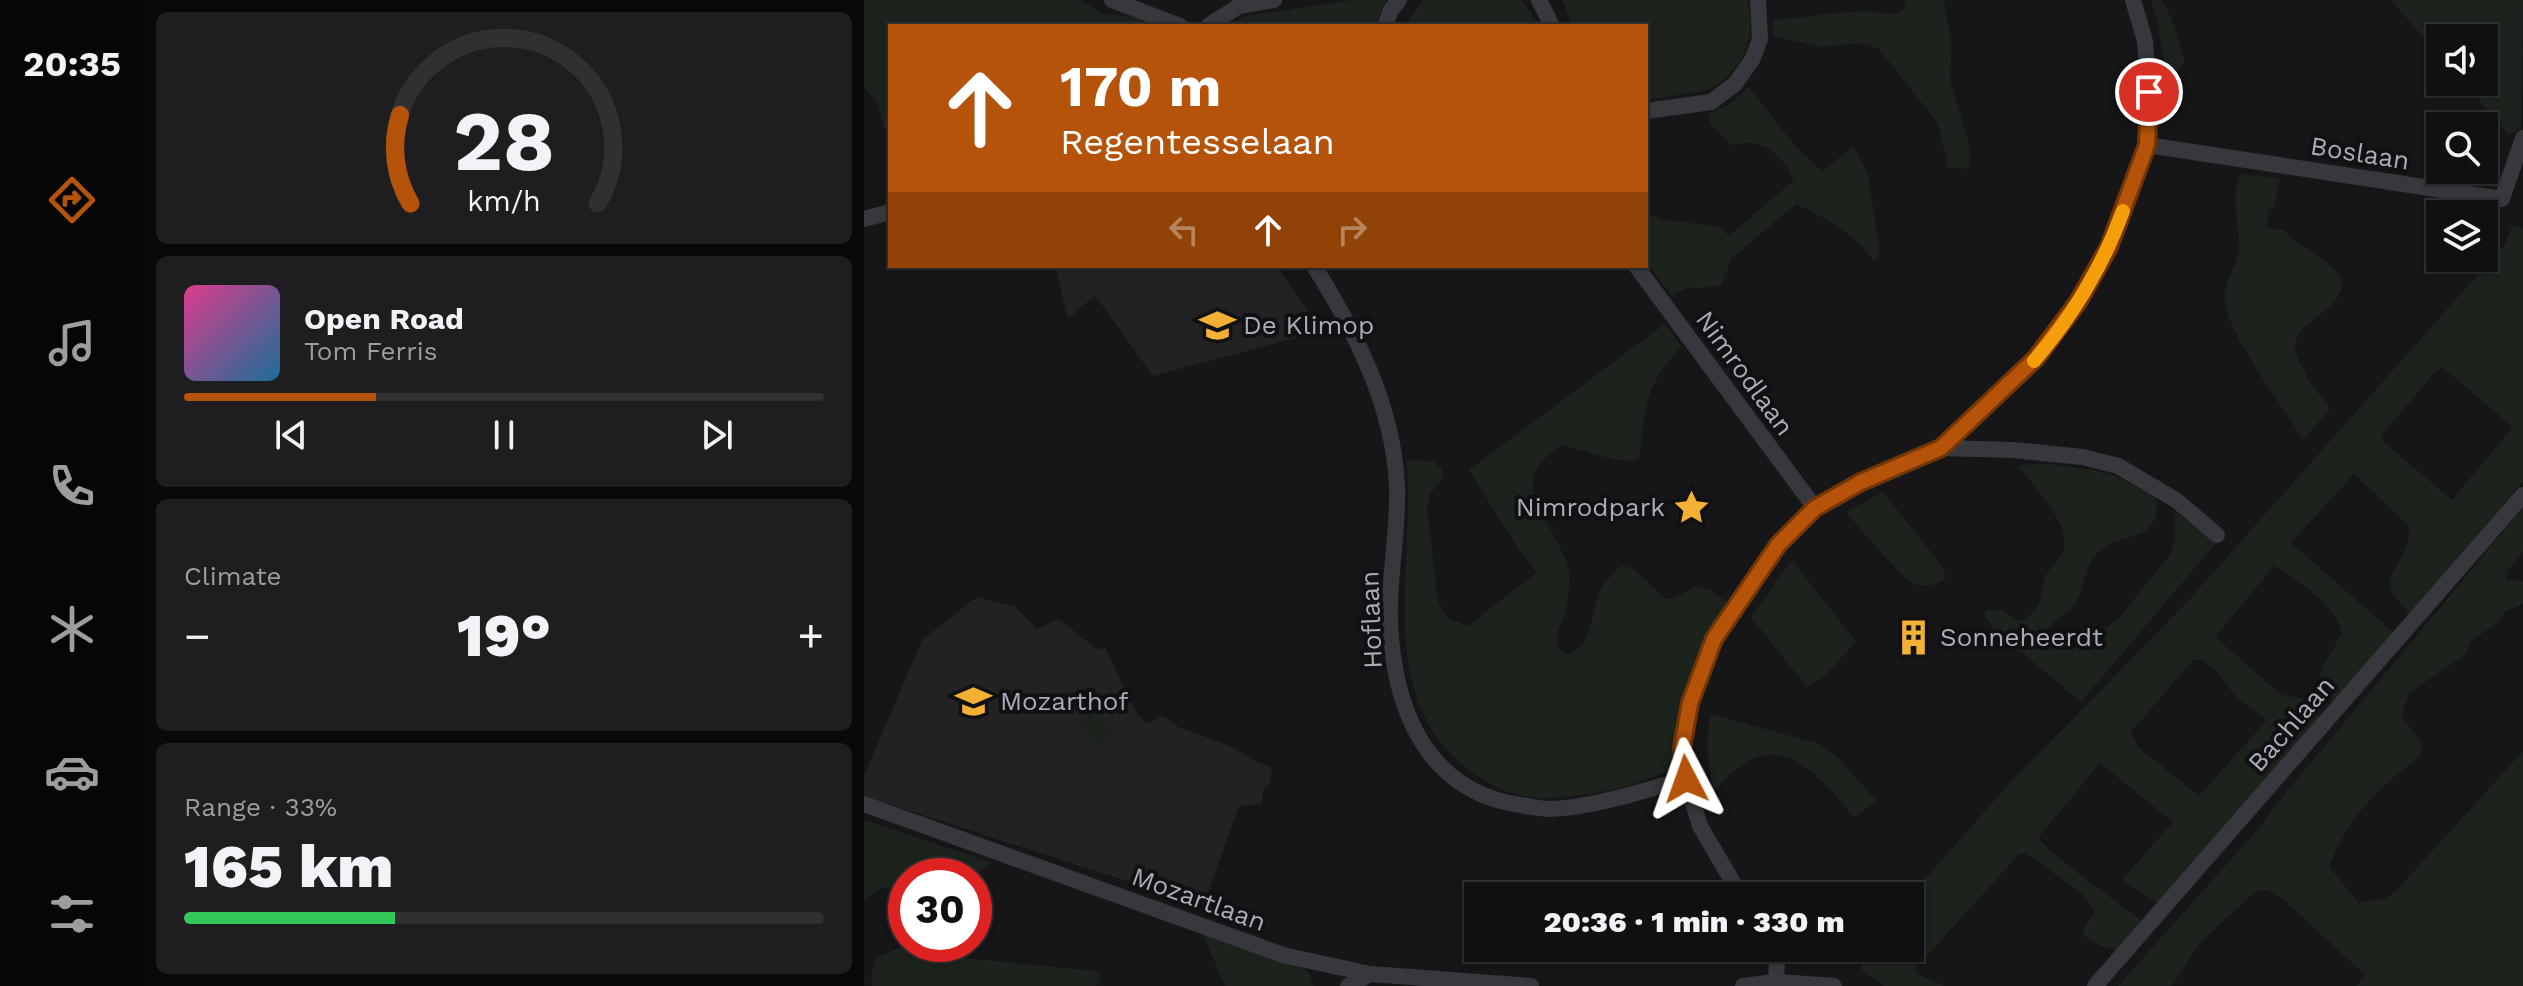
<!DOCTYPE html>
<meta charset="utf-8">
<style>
body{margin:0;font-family:"Work Sans",sans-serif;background:#1e1e20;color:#f1f3f6;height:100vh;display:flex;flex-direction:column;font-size:30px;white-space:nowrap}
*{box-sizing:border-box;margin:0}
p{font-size:26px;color:#9c9d9f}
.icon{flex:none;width:44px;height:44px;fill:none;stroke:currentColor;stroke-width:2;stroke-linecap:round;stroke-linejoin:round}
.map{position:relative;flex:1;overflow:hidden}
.panel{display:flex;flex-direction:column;gap:12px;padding:12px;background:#09090a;width:720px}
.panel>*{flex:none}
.banner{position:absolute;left:24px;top:24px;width:760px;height:244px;border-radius:0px;box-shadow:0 2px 6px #0004,0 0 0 2px #303032;background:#b45309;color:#fff;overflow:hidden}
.controls{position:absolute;left:1562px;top:24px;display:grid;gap:16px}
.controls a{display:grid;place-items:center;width:72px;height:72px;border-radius:0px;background:#101012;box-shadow:0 2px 6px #0004,0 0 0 2px #303032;font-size:40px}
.speed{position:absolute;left:24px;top:858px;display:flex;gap:16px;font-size:40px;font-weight:700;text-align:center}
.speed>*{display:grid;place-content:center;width:104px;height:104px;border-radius:50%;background:#101012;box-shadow:0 2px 6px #0004,0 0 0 2px #303032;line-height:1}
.speed .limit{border:12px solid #d22;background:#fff;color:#111}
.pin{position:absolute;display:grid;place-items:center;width:68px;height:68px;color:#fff;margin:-34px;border:4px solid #fff;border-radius:50%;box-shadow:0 2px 8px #0007}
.me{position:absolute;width:88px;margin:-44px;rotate:356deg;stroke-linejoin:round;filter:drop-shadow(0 0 6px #0008)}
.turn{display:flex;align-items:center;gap:28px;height:168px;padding:0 40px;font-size:36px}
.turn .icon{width:104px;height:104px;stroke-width:2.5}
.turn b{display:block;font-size:56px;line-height:68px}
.lanes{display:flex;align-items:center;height:76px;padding:0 40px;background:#0003;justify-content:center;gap:40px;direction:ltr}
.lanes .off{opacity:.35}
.big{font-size:60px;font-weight:800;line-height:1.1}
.panel .card{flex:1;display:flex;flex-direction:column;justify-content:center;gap:12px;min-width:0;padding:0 28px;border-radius:12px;background:#1e1e20}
.panel .dial{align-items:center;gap:0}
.dial svg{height:208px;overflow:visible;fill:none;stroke:#303032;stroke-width:7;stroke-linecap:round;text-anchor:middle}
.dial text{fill:#f1f3f6;stroke:none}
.song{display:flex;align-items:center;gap:24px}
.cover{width:96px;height:96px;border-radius:12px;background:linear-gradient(135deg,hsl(330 70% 55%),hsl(200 70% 35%))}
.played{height:8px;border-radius:4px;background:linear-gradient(90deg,#b45309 30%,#303032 30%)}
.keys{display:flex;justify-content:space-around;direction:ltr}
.heat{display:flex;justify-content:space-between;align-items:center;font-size:44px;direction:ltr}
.charge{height:12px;border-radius:6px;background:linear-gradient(90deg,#34c759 33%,#303032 0)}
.trip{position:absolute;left:600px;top:882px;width:460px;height:80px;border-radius:0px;background:#101012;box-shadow:0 2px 6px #0004,0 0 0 2px #303032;font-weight:800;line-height:80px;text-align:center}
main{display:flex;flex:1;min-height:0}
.tabs{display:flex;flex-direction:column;width:144px;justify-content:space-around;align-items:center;background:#060607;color:#9c9d9f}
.tabs .icon{width:56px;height:56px}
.tabs .current{color:#b45309}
.tabs b{font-size:36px;color:#f1f3f6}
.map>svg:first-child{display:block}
.built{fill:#222225}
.green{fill:#1c231d;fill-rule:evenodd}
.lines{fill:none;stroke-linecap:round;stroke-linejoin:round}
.minor{stroke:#37383d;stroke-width:16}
.route-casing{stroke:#753606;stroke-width:20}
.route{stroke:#b45309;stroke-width:14}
.slow{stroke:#f59e0b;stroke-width:14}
.labels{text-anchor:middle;stroke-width:8;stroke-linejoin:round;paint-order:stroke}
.street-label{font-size:26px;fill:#a8adb8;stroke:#111113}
.poi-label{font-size:26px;fill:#a8adb8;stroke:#111113;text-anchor:start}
</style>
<main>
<nav class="tabs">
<b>20:35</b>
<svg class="icon current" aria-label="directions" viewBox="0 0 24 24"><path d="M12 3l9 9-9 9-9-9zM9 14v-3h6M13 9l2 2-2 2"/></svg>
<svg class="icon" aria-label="music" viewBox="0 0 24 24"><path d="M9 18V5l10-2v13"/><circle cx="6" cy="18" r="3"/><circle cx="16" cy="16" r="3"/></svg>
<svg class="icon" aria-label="phone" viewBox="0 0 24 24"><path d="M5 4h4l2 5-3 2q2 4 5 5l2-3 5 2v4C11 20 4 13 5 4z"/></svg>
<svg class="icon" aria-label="climate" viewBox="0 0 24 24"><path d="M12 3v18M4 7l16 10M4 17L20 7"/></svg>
<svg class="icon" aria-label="car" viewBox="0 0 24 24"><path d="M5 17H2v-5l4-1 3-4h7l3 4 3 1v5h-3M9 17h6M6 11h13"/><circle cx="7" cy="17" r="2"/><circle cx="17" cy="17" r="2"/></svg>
<svg class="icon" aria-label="filters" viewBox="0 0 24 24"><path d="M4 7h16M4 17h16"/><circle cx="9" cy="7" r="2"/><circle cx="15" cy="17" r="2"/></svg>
</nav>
<section class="panel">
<div class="card dial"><svg viewBox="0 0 100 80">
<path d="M14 69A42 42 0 1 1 86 69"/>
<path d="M14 69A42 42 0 0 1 10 35" stroke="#b45309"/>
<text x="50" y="56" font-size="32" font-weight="700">28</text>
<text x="50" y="72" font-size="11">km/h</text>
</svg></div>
<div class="card">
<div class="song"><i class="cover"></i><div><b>Open Road</b><p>Tom Ferris</p></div></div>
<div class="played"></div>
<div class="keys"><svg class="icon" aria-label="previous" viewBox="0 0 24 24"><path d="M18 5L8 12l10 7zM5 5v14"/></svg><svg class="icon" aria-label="pause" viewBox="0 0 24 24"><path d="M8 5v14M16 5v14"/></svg><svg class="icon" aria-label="next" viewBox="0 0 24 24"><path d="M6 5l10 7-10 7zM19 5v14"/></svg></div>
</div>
<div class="card"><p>Climate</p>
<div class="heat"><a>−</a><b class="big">19°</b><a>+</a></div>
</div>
<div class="card"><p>Range · 33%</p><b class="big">165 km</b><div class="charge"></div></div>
</section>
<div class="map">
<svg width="1659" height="986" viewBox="0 0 1659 986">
<rect width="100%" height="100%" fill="#161618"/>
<g class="built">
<polygon points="191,266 413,266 458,331 289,376 231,295 204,319"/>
<polygon points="113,597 152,607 173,629 195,619 234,650 241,647 271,711 282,724 299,716 314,727 366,746 389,760 408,768 406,783 399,789 398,804 375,806 339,906 0,796 0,776 58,640"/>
</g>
<g class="green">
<polygon points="0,0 216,0 240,14 273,17 284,25 26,26 26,147 13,102 0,87"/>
<polygon points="489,0 522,0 511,26 365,26 380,16"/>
<polygon points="559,0 658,0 676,26 541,26"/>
<path d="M698 0H883C894 37 878 72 845 90L782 100V26H709Z"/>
<path d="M1042 0H1080L1087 41 1086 79 1104 141 1106 157 1104 169 1082 167 1083 155 1078 144 1074 123 1015 49 999 43 957 47 909 36 910 20C940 17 970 13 1000 11 1010 11 1022 15 1031 14 1039 12 1041 7 1042 0Z"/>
<polygon points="1287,0 1297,0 1307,17 1321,62 1304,82 1293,19"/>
<polygon points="1527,0 1659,0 1657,128 1645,135 1599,82 1620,82 1620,38 1576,38 1576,56"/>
<path d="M885 87 931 146 958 171 990 146 1004 175 1016 251 1013 259H1008C991 234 960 217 932 204L867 259 857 286 821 289 808 296 782 261V212L799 220 854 226 865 236 929 181C925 165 905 143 888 143 881 143 875 145 868 145L847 124 844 113 866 104Z"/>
<path d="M1376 174 1416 178 1410 209H1405L1403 228 1420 230C1433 248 1478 263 1478 286 1477 304 1446 319 1436 333 1432 337 1431 345 1430 351L1445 381 1466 409 1439 440C1420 406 1362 334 1361 300 1360 279 1375 264 1375 247 1375 221 1366 199 1376 174Z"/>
<path d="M1652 225 1659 229V481L1546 615 1528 593 1525 584C1530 564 1550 546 1544 525L1490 474 1427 543 1530 633 1469 703C1442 676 1466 659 1478 633 1470 603 1435 581 1410 566L1351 637 1418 695 1437 698 1457 717 1295 904 1258 880 1309 822 1236 763 1174 838C1205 870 1244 894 1280 923L1256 950C1241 947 1228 945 1218 933L1231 910 1217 893 1162 853 1155 854 1052 968 1053 974 1081 986H1020L997 970 1004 948H1046V896L1145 784 1325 600 1641 244 1648 227ZM1578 367 1649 427 1588 500 1521 443 1517 435 1570 374ZM1329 660H1339L1351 670 1373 698 1403 720 1335 796 1274 747 1267 732Z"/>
<path d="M801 324 817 346C780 389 782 402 776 456L771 461 751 460 699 445C623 489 715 534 705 591 704 598 704 604 702 610 698 625 683 644 702 654 731 647 725 614 736 591 741 582 749 573 757 566L769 568 801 599H808L833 586 846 590 869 606 819 719 811 765C785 786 722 796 688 798 659 800 632 790 609 773 505 698 554 566 542 459L571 462 578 470 579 478 566 494 563 508 574 601 584 618 604 626 673 572 655 550 605 470Z"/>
<path d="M1184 464 1229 470 1254 477 1292 498C1298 546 1256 529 1232 554 1221 566 1221 590 1210 605 1203 615 1191 620 1183 629L1182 635 1185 641 1198 647 1218 646 1253 620 1306 555 1311 539V512L1352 543 1217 702 1130 629 1121 617V610H1139L1152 620H1161C1183 600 1173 601 1181 577 1185 568 1195 561 1199 551 1208 525 1168 483 1153 465Z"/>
<path d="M1019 492 1075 562 1081 573V579C1072 586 1060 587 1050 584 1040 581 993 524 982 512Z"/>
<path d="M1659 508V551L1644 570 1641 580 1659 581V604L1641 611 1633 623 1607 641 1602 654 1545 693 1537 715 1558 744 1557 755C1513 790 1486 814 1465 867L1495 903 1522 898 1532 891 1659 751V986H1492L1501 975 1419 899 1403 890H1393L1336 943 1308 986H1254L1396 827 1415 801Z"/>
<path d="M928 560 992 642C976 657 964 678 943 687L887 617Z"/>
<polygon points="229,704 250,733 232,747 211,718"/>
<path d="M847 714 952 743 970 754 1012 800 991 818C967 791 931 740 889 759 874 765 861 780 850 791 844 765 840 740 847 714Z"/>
<polygon points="0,820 128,863 109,876 42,876 42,885 17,889 0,899"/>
<polygon points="338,932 440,968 446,975 449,986 361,986"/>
<polygon points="44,944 78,944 80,951 90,957 231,971 238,979 232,986 8,986 7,974 13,957"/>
</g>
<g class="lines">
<g class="minor">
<polyline points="248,0 316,26"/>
<polyline points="675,0 688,26"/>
<polyline points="344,26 375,6 410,0"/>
<polyline points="521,26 527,10 535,0"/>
<polyline points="782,111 847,102 871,84 888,60 896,39 894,0"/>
<polyline points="1283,145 1638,199 1659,138"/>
<polyline points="0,219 26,212"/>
<path d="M450 266C492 333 529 405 533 485 535 536 522 587 527 638 534 719 568 792 656 805 665 806 676 809 686 809 732 807 778 791 822 779"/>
<polyline points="772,266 951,508"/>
<polyline points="1077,448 1172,358 1214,302 1245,247 1283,145 1285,92 1281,41 1269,0"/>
<polyline points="0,804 419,955 506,974 667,986"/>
<polyline points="877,896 836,826 822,779 818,748 826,703 850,639 914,545 951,508 997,482 1077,448 1149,450 1219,457 1254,466 1312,500 1353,535"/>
<polyline points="909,948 913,960 912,982"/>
<polyline points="484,986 506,974"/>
<polyline points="879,986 912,982 970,986"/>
<polyline points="1231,986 1659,495"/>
</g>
</g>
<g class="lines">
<defs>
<polyline id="route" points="822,779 818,748 826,703 850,639 914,545 951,508 997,482 1077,448 1172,358 1214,302 1245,247 1283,145 1285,92"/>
</defs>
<use href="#route" class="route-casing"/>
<use href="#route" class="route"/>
<path class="slow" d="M1170 361C1208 317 1239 265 1259 211"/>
</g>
<defs>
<symbol id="school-bare" viewBox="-9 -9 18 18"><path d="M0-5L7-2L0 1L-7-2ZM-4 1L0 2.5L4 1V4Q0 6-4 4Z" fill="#f2b134" stroke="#111113" stroke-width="2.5" paint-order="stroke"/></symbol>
<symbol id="sight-bare" viewBox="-9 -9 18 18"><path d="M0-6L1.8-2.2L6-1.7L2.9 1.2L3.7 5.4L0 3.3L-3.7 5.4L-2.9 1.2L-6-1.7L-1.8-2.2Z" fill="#f2b134" stroke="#111113" stroke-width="2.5" paint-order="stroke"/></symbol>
<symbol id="building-bare" viewBox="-9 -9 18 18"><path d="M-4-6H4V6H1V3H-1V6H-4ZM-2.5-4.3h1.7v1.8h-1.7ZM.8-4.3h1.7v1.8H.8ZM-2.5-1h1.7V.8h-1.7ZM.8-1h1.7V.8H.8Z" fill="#f2b134" stroke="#111113" stroke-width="2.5" paint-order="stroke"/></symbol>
</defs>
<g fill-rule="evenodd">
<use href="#school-bare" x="328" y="300" width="51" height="51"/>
<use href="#sight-bare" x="802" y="482" width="51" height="51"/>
<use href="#building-bare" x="1024" y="612" width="51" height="51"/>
<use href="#school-bare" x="84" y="676" width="51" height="51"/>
</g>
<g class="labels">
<g class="street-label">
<text transform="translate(1496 153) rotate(9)" y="9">Boslaan</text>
<text transform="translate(881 373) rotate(54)" y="9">Nimrodlaan</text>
<text transform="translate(507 620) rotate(-92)" y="9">Hoflaan</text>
<text transform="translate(1427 724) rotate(-49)" y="9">Bachlaan</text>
<text transform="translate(335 899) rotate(20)" y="9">Mozartlaan</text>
</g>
<g class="poi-label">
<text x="379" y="334">De Klimop</text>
<text x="801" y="516" text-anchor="end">Nimrodpark</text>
<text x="1076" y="646">Sonneheerdt</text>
<text x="136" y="710">Mozarthof</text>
</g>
</g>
</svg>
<div class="controls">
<a><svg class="icon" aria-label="sound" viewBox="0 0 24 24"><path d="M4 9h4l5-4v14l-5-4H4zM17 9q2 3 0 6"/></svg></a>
<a><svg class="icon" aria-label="search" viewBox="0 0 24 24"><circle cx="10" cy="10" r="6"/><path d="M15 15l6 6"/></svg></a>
<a><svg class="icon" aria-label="layers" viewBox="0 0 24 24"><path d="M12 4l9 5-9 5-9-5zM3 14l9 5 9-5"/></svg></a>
</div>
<div class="speed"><div class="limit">30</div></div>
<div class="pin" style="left:1285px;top:92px;background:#d93025"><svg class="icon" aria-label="arrive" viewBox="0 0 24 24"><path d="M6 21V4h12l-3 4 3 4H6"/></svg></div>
<svg class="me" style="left:822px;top:779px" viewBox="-20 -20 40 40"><path d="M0-17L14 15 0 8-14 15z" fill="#b45309" stroke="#fff" stroke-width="4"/></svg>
<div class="trip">20:36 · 1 min · 330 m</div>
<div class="banner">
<div class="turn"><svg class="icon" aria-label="ahead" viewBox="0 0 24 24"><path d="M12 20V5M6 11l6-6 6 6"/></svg><div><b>170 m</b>Regentesselaan</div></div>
<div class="lanes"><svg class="icon off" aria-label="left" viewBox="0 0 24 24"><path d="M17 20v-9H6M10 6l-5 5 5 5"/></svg><svg class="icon" aria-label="ahead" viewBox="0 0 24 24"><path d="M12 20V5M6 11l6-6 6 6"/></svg><svg class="icon off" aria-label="right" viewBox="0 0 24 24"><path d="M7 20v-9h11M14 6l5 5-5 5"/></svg></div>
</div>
</div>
</main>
